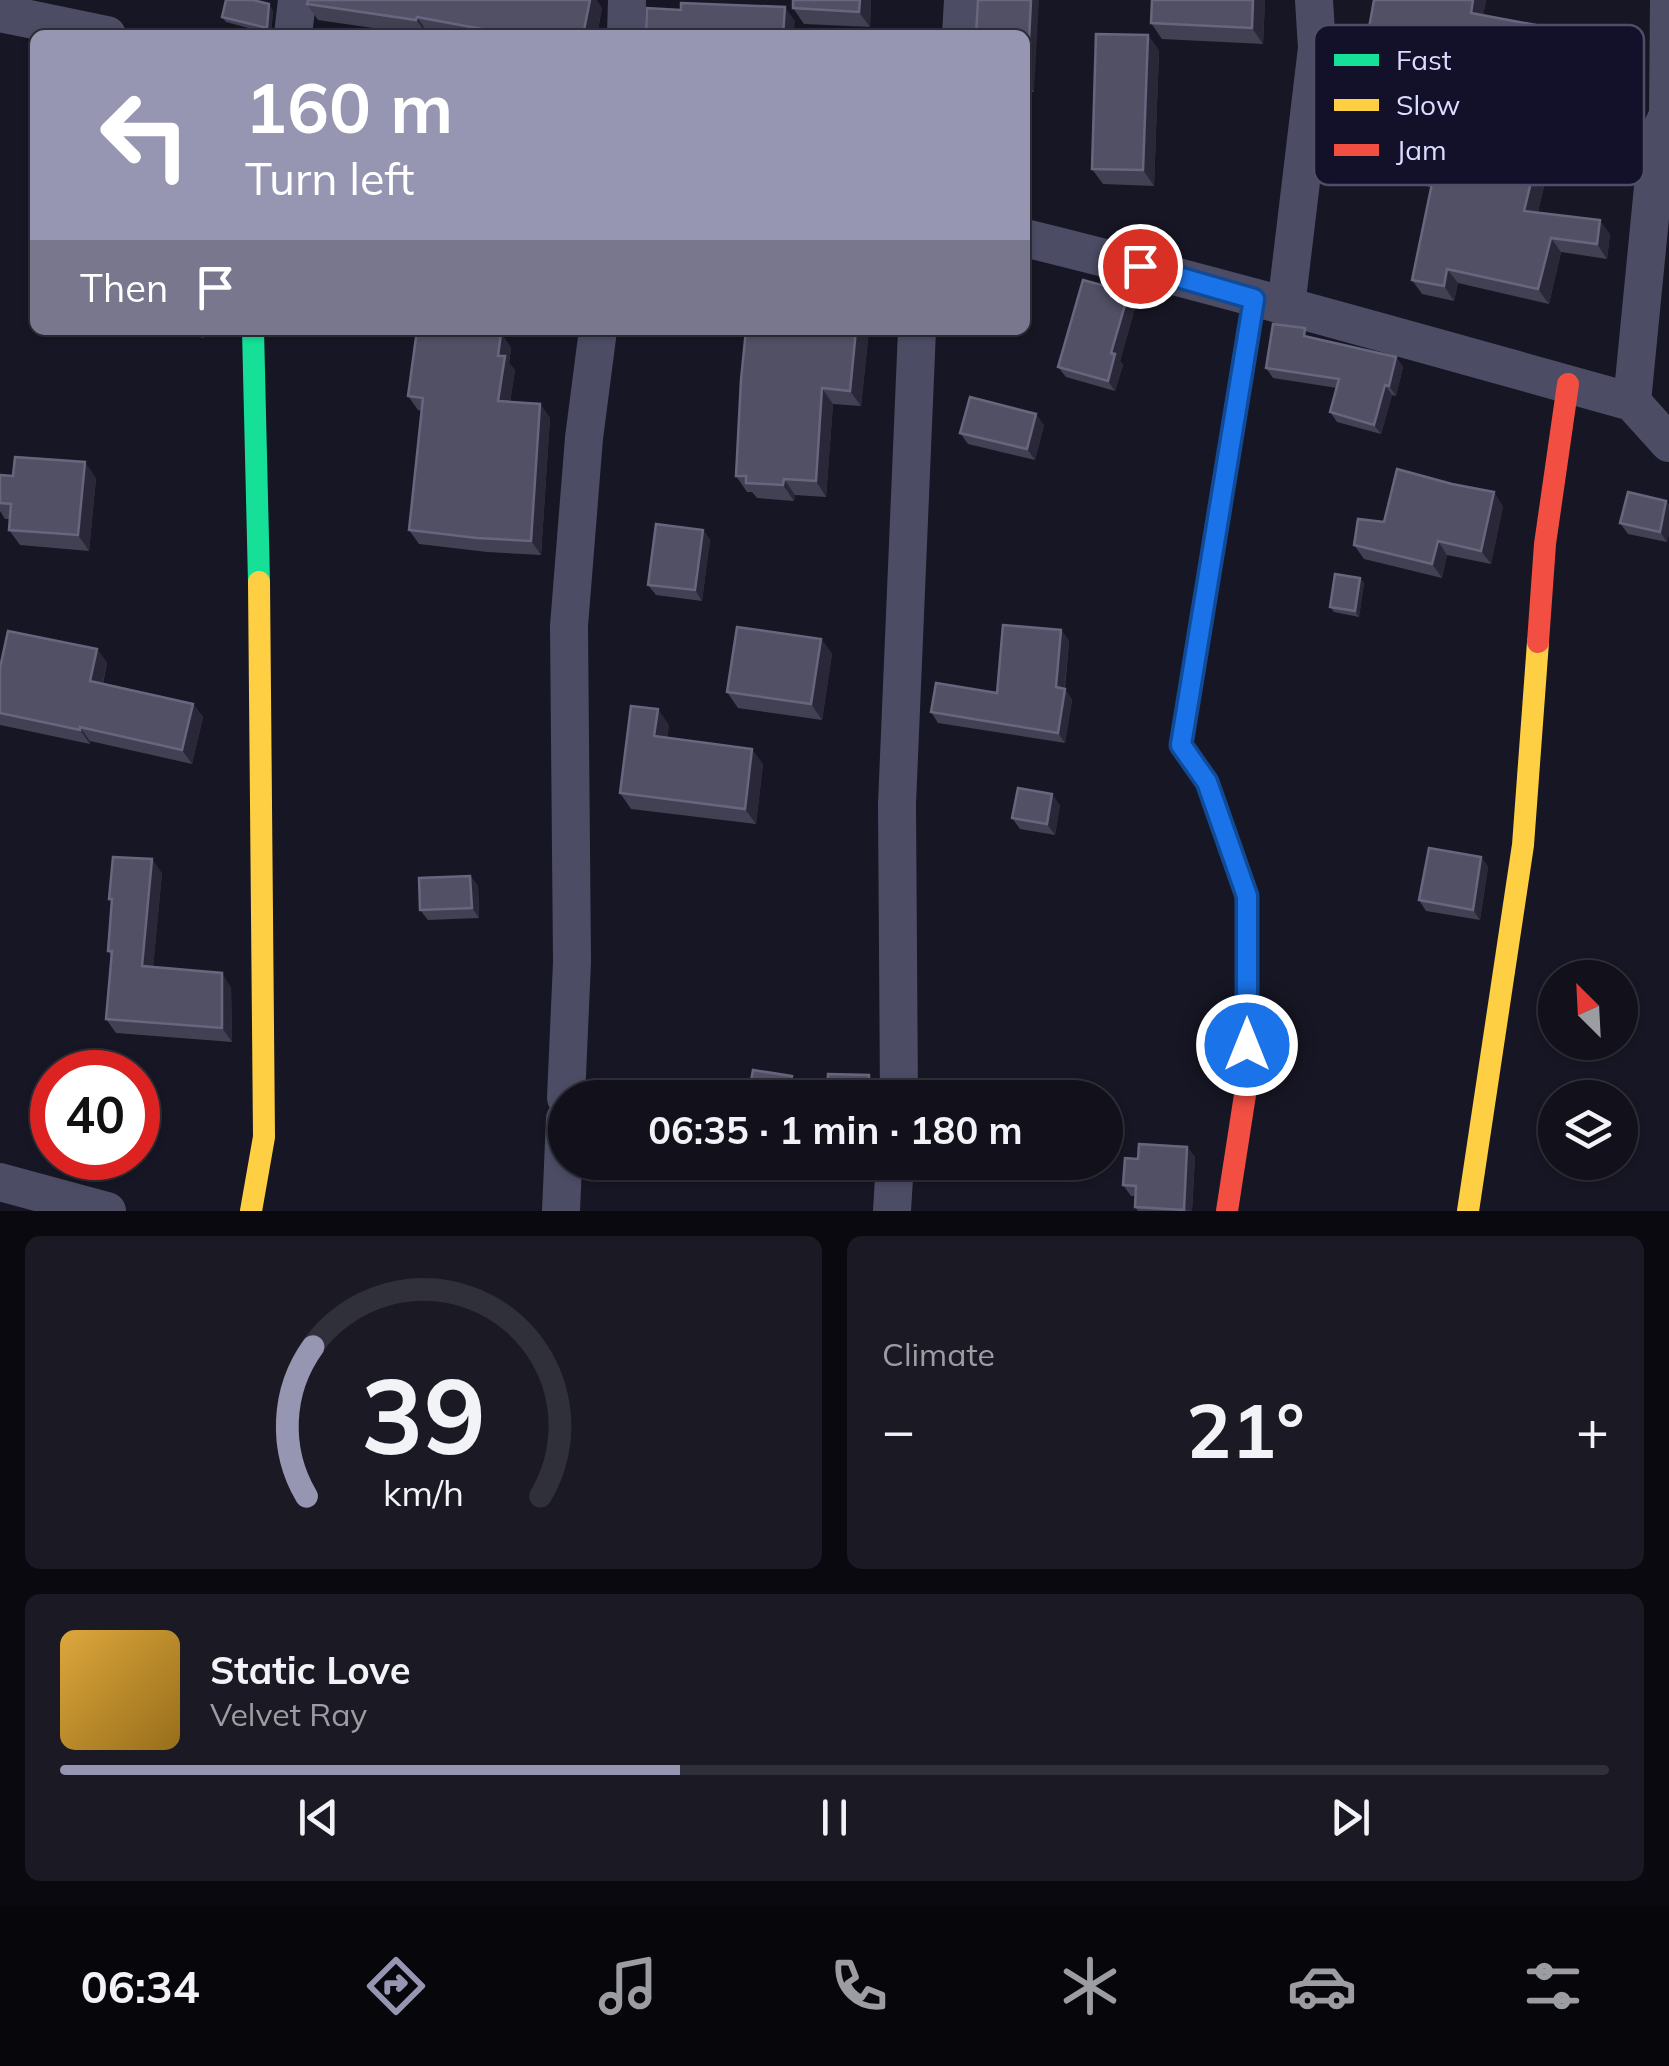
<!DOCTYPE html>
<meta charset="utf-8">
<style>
body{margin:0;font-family:Mulish,sans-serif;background:#1a1924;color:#f1f3f6;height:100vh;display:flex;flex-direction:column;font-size:38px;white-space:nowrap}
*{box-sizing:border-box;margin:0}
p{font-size:32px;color:#9c9da3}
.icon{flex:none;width:55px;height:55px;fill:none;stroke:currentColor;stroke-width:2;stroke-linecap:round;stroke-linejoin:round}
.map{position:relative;height:1211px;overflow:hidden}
.side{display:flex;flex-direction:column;gap:25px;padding:25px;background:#09090f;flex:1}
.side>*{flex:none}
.top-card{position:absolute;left:30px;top:30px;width:1000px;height:305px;border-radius:15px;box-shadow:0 2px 8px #0004,0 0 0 2px #30303a;background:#9695b2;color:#fff;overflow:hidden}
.needle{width:65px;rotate:336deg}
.controls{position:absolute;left:1538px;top:960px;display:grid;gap:20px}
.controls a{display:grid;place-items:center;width:100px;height:100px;border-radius:50%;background:#11101b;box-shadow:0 2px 8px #0004,0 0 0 2px #30303a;font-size:50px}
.speed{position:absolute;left:30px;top:1050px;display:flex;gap:20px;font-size:50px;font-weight:700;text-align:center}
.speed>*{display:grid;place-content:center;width:130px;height:130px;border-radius:50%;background:#11101b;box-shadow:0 2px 8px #0004,0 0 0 2px #30303a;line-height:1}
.speed .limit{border:15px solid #d22;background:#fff;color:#111}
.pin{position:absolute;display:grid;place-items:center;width:85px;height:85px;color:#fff;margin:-42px;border:5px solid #fff;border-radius:50%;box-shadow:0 2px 10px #0007}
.me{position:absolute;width:110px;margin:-55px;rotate:0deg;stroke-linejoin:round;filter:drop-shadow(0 0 8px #0008)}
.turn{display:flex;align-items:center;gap:35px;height:210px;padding:0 50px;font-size:45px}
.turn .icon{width:130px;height:130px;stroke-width:2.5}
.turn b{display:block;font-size:70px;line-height:85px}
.then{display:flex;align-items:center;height:95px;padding:0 50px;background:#0003;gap:20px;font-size:38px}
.big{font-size:75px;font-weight:700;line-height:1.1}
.side .widget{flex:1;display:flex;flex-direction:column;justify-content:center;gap:15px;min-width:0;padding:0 35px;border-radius:15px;background:#1a1924}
.side .dial{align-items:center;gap:0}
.dial svg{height:260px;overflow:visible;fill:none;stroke:#30303a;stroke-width:7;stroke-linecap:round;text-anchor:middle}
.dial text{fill:#f1f3f6;stroke:none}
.song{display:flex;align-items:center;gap:30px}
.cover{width:120px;height:120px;border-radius:15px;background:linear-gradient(135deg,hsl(40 70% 55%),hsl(40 70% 35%))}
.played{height:10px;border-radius:5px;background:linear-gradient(90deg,#9695b2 40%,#30303a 40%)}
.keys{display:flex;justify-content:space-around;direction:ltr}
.heat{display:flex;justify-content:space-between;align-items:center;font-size:55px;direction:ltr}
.side .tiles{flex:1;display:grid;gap:25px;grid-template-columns:1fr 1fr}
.widget:last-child{grid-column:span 2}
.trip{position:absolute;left:548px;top:1080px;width:575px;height:100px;border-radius:50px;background:#11101b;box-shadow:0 2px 8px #0004,0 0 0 2px #30303a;font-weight:700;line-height:100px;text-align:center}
.tabs{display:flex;height:160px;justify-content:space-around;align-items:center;background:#07060b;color:#9c9da3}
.tabs .icon{width:70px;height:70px}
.tabs .current{color:#9695b2}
.tabs b{font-size:45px;color:#f1f3f6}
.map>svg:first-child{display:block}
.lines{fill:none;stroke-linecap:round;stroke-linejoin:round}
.street{stroke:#4c4c65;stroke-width:38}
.fast{stroke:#16e098;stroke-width:22}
.slow{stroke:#ffcf43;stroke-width:22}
.jam{stroke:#f24e42;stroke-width:22}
.wall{fill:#424053}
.shaded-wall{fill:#2a2838}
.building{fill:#525065;stroke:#68667e;stroke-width:2.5}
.route-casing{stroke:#114b97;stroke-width:25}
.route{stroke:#1a73e8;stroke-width:18}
.key{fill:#13102a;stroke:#4f4d6a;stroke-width:2.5}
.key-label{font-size:28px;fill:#dbdaff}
</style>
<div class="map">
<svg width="1669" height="1211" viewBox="0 0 1669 1211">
<rect width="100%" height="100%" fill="#171624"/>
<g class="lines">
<g class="street">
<polyline points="0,13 107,35"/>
<polyline points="293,35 297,0"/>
<polyline points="626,35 627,0"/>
<polyline points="961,35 963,0"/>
<polyline points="1668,114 1669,0"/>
<path d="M1025 238C1228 288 1430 346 1632 402L1669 443"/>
<polyline points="1286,307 1317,48 1314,0"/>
<polyline points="1632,402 1658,136 1669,113"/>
<polyline points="566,1098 572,962 569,626 584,438 598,330"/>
<polyline points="899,1098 897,804 917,330"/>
<polyline points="0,1182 107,1211"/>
<polyline points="561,1211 565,1119"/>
<polyline points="892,1211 895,1162"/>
</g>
<g class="fast">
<polyline points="253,330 259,582"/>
<polyline points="1233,425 1254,299"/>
</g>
<g class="slow">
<polyline points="251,1211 264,1137 259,582"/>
<polyline points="1468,1211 1523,845 1538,642"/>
</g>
<g class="jam">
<polyline points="1538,642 1545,544 1568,384"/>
<polyline points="1227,1211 1247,1082 1247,896 1207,782 1181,745 1233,425"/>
</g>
</g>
<g class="wall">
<polygon points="871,0 870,27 804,24 793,8"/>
<polygon points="1265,0 1263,44 1162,39 1151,23"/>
<polygon points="1374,0 1486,0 1483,16 1562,42 1561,49 1569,60 1557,130 1538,212 1610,234 1607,259 1561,252 1549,304 1458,283 1454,301 1422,294 1412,280 1431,187 1428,187 1418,173 1419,163 1405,161 1394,146 1404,67 1386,64 1376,49 1378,41 1369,28"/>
<polygon points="307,4 602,8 597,35 438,35 428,33 428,35 421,35 318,20"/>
<polygon points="273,10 271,34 226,22 222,17"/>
<polygon points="1025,35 1034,92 1025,92"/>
<polygon points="1148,35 1159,51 1154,186 1103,184 1092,169"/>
<polygon points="1113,294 1135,308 1120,361 1123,365 1115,391 1066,377 1058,367"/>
<polygon points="178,330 206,330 204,338 179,332"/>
<polygon points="869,330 861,406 833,404 826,497 795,495 794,501 757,498 752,492 747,492 736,476"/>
<polygon points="501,333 511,348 509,363 515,370 510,402 540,404 550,418 541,555 487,552 419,544 409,530 422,411 418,410 408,396"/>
<polygon points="1312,338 1396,357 1403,367 1396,396 1392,395 1381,434 1337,422 1330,412 1337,388 1273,378 1266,368"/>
<polygon points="1044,425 1035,460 968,444 960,433"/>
<polygon points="0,475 96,478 89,551 20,545 9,530 10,519 5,519 0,511"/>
<polygon points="1666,501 1669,505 1669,533 1667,542 1628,534 1620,523"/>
<polygon points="1503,506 1491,564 1447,555 1442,578 1364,559 1354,545 1384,522"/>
<polygon points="703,530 710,540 702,601 656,595 648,585"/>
<polygon points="1360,578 1364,583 1359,617 1334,612 1330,607"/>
<polygon points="1061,630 1069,641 1065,689 1072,700 1065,743 938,723 931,712 997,693"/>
<polygon points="821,639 832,654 822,720 738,708 727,692"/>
<polygon points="97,649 107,663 103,684 193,704 203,717 192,764 90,741 90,744 0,725 0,713"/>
<polygon points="669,725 667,738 763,764 756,824 631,809 620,793"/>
<polygon points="1060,805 1055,835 1020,829 1012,818"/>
<polygon points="1481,857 1488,867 1480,920 1426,911 1419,900"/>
<polygon points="162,873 153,967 231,987 232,1042 116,1033 106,1019 112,957 108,951 112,902 109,899"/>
<polygon points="470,876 478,886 479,918 428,920 420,910"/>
<polygon points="1187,1147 1195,1157 1192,1211 1138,1211 1135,1207 1136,1196 1131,1196 1123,1185 1138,1159"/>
</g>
<g class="shaded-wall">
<polygon points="590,0 597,0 602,8 597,35 583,35"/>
<polygon points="860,0 871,0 870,27 859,12"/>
<polygon points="1031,0 1039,0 1034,92 1027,81"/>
<polygon points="1253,0 1265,0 1263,44 1252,28"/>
<polygon points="1473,0 1486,0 1481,28 1471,13"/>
<polygon points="269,4 273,10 271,34 267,28"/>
<polygon points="785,7 795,21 794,35 783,35"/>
<polygon points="417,17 428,33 428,35 416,20"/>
<polygon points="1552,28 1562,42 1561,49 1569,60 1557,130 1535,225 1524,211"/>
<polygon points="1148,35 1159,51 1154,186 1143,170"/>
<polygon points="1600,220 1610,234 1607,259 1597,244"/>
<polygon points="1551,238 1561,252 1549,304 1538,289"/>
<polygon points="1447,269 1458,283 1454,301 1444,286"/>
<polygon points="1127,298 1135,308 1120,361 1123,365 1115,391 1108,381 1111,353"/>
<polygon points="856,330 869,330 861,406 850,391"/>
<polygon points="501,333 511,348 509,363 515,370 508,415 498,401 498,356"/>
<polygon points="1396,357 1403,367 1396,396 1389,386"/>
<polygon points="1385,385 1392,395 1381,434 1374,425"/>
<polygon points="822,388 833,404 826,497 816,481"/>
<polygon points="540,404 550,418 541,555 531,541"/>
<polygon points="1036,414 1044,425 1035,460 1027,449"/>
<polygon points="85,462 96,478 89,551 78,535"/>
<polygon points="784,479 795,495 794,501 783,485"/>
<polygon points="1494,492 1503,506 1491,564 1481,551"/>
<polygon points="1666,501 1669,505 1669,533 1667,542 1660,532"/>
<polygon points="703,530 710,540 702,601 695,590"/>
<polygon points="1438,541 1447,555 1442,578 1432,564"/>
<polygon points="1360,578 1364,583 1359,617 1355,611"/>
<polygon points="1061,630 1069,641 1064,693 1065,689 1072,700 1065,743 1058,733 1056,687"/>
<polygon points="821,639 832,654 822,720 811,704"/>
<polygon points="97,649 107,663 100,695 90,681"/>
<polygon points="193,704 203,717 192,764 182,750"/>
<polygon points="658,709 669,725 665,752 654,736"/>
<polygon points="80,727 90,741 90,744 80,730"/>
<polygon points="752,749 763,764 756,824 745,809"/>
<polygon points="1052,794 1060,805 1055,835 1047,824"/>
<polygon points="1481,857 1488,867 1480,920 1473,910"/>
<polygon points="152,859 162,873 152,980 142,966"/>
<polygon points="470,876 478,886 479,918 472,908"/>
<polygon points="222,973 231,987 232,1042 222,1028"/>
<polygon points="869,1075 876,1085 877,1098 872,1098 869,1088"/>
<polygon points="792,1076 800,1087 798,1098 788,1098"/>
<polygon points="1187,1147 1195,1157 1192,1211 1184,1210"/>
</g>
<g class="building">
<polygon points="226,0 253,0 269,4 267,28 222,17"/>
<polygon points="308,0 590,0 583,35 514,35 417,17 416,20 307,4"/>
<polygon points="793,0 860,0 859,12 793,8"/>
<polygon points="978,0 1031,0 1027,81 1025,81 1025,35 976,35"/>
<polygon points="1152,0 1253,0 1252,28 1151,23"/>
<polygon points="1374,0 1473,0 1471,13 1552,28 1549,45 1559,46 1547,116 1524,211 1600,220 1597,244 1551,238 1538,289 1447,269 1444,286 1412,280 1434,174 1418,173 1421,150 1394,146 1405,55 1376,49 1380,30 1369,28"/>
<polygon points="681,3 785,7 783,35 646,35 647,8 681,10"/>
<polygon points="1096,34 1148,35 1143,170 1092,169"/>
<polygon points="1083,280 1109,287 1107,292 1127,298 1111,353 1115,354 1108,381 1058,367"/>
<polygon points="1273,324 1305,328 1304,336 1396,357 1389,386 1385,385 1374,425 1330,412 1339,379 1266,368"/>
<polygon points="417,330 475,330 501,333 498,356 505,356 498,401 540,404 531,541 477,538 409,530 423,398 408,396"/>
<polygon points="746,330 856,330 850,391 822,388 816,481 784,479 783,485 746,483 746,476 736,476 741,380"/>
<polygon points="970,397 1036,414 1027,449 960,433"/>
<polygon points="15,457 85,462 78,535 9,530 11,504 0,503 0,475 13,476"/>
<polygon points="1397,469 1452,484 1494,492 1481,551 1438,541 1432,564 1354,545 1358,519 1384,522"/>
<polygon points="1628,492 1666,501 1660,532 1620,523"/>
<polygon points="656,524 703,530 695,590 648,585"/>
<polygon points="1335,574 1360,578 1355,611 1330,607"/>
<polygon points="1003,625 1061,630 1056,687 1065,689 1058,733 931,712 936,683 997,693"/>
<polygon points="737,627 821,639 811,704 727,692"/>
<polygon points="8,631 97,649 90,681 193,704 182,750 80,727 80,730 0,713 0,668"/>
<polygon points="631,706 658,709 654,736 752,749 745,809 620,793"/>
<polygon points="1018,788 1052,794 1047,824 1012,818"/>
<polygon points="1429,848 1481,857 1473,910 1419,900"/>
<polygon points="113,857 152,859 142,966 222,973 222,1028 106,1019 112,951 108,951 112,899 109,899"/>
<polygon points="470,876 472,908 420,910 419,878"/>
<polygon points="753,1070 792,1076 788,1098 748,1098"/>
<polygon points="828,1074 869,1075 869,1088 872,1098 827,1098"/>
<polygon points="1139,1144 1187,1147 1184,1210 1135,1207 1136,1186 1123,1185 1125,1158 1138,1159"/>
</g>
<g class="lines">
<defs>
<polyline id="route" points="1140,266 1254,299 1181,745 1207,782 1247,896 1247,1045"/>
</defs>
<use href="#route" class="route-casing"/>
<use href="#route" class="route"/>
</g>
<rect x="1314" y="25" width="330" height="160" rx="15" class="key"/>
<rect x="1334" y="54" width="45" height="12" fill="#16e098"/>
<rect x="1334" y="99" width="45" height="12" fill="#ffcf43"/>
<rect x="1334" y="144" width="45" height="12" fill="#f24e42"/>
<g class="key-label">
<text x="1396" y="70">Fast</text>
<text x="1396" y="115">Slow</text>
<text x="1396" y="160">Jam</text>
</g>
</svg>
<div class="controls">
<a><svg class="needle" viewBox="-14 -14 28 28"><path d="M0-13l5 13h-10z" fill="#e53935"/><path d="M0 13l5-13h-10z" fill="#9c9da3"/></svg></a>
<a><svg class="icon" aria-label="layers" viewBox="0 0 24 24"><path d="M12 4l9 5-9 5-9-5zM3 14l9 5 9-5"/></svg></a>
</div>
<div class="speed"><div class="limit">40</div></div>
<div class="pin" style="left:1140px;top:266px;background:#d93025"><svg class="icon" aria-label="arrive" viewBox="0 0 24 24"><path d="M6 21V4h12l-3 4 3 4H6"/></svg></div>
<svg class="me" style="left:1247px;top:1045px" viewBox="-20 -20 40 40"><circle r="17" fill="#1a73e8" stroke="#fff" stroke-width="3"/><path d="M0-11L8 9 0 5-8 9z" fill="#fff"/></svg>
<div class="trip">06:35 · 1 min · 180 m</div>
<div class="top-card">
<div class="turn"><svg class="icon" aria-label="left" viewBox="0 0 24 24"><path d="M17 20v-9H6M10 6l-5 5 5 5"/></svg><div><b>160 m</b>Turn left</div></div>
<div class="then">Then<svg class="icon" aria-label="arrive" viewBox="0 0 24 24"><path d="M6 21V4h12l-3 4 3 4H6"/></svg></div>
</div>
</div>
<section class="side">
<div class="tiles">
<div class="widget dial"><svg viewBox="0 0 100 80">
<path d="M14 69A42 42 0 1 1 86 69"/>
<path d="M14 69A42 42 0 0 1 16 23" stroke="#9695b2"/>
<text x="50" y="56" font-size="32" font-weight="700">39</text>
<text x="50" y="72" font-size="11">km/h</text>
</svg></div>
<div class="widget"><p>Climate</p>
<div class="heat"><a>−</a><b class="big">21°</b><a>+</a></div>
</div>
<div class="widget">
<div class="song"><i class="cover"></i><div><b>Static Love</b><p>Velvet Ray</p></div></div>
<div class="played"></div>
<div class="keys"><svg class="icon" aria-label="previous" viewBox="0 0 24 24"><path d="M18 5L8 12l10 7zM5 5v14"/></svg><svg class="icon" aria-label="pause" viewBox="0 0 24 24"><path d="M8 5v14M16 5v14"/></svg><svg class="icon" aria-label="next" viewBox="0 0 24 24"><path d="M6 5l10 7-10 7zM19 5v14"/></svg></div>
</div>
</div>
</section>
<nav class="tabs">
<b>06:34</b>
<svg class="icon current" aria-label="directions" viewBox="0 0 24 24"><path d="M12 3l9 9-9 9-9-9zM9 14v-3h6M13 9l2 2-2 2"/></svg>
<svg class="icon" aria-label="music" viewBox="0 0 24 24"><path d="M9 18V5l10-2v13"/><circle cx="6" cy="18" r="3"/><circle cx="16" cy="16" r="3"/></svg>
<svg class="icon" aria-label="phone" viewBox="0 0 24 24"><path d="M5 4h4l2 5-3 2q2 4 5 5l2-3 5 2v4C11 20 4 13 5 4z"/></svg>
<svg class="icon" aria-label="climate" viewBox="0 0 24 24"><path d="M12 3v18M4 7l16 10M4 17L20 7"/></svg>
<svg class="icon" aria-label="car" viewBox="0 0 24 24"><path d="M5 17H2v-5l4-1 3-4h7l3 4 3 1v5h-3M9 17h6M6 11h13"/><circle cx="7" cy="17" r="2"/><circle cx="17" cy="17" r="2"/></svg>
<svg class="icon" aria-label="filters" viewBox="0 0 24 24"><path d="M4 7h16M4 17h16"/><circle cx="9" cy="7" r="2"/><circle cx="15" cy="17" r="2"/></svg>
</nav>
